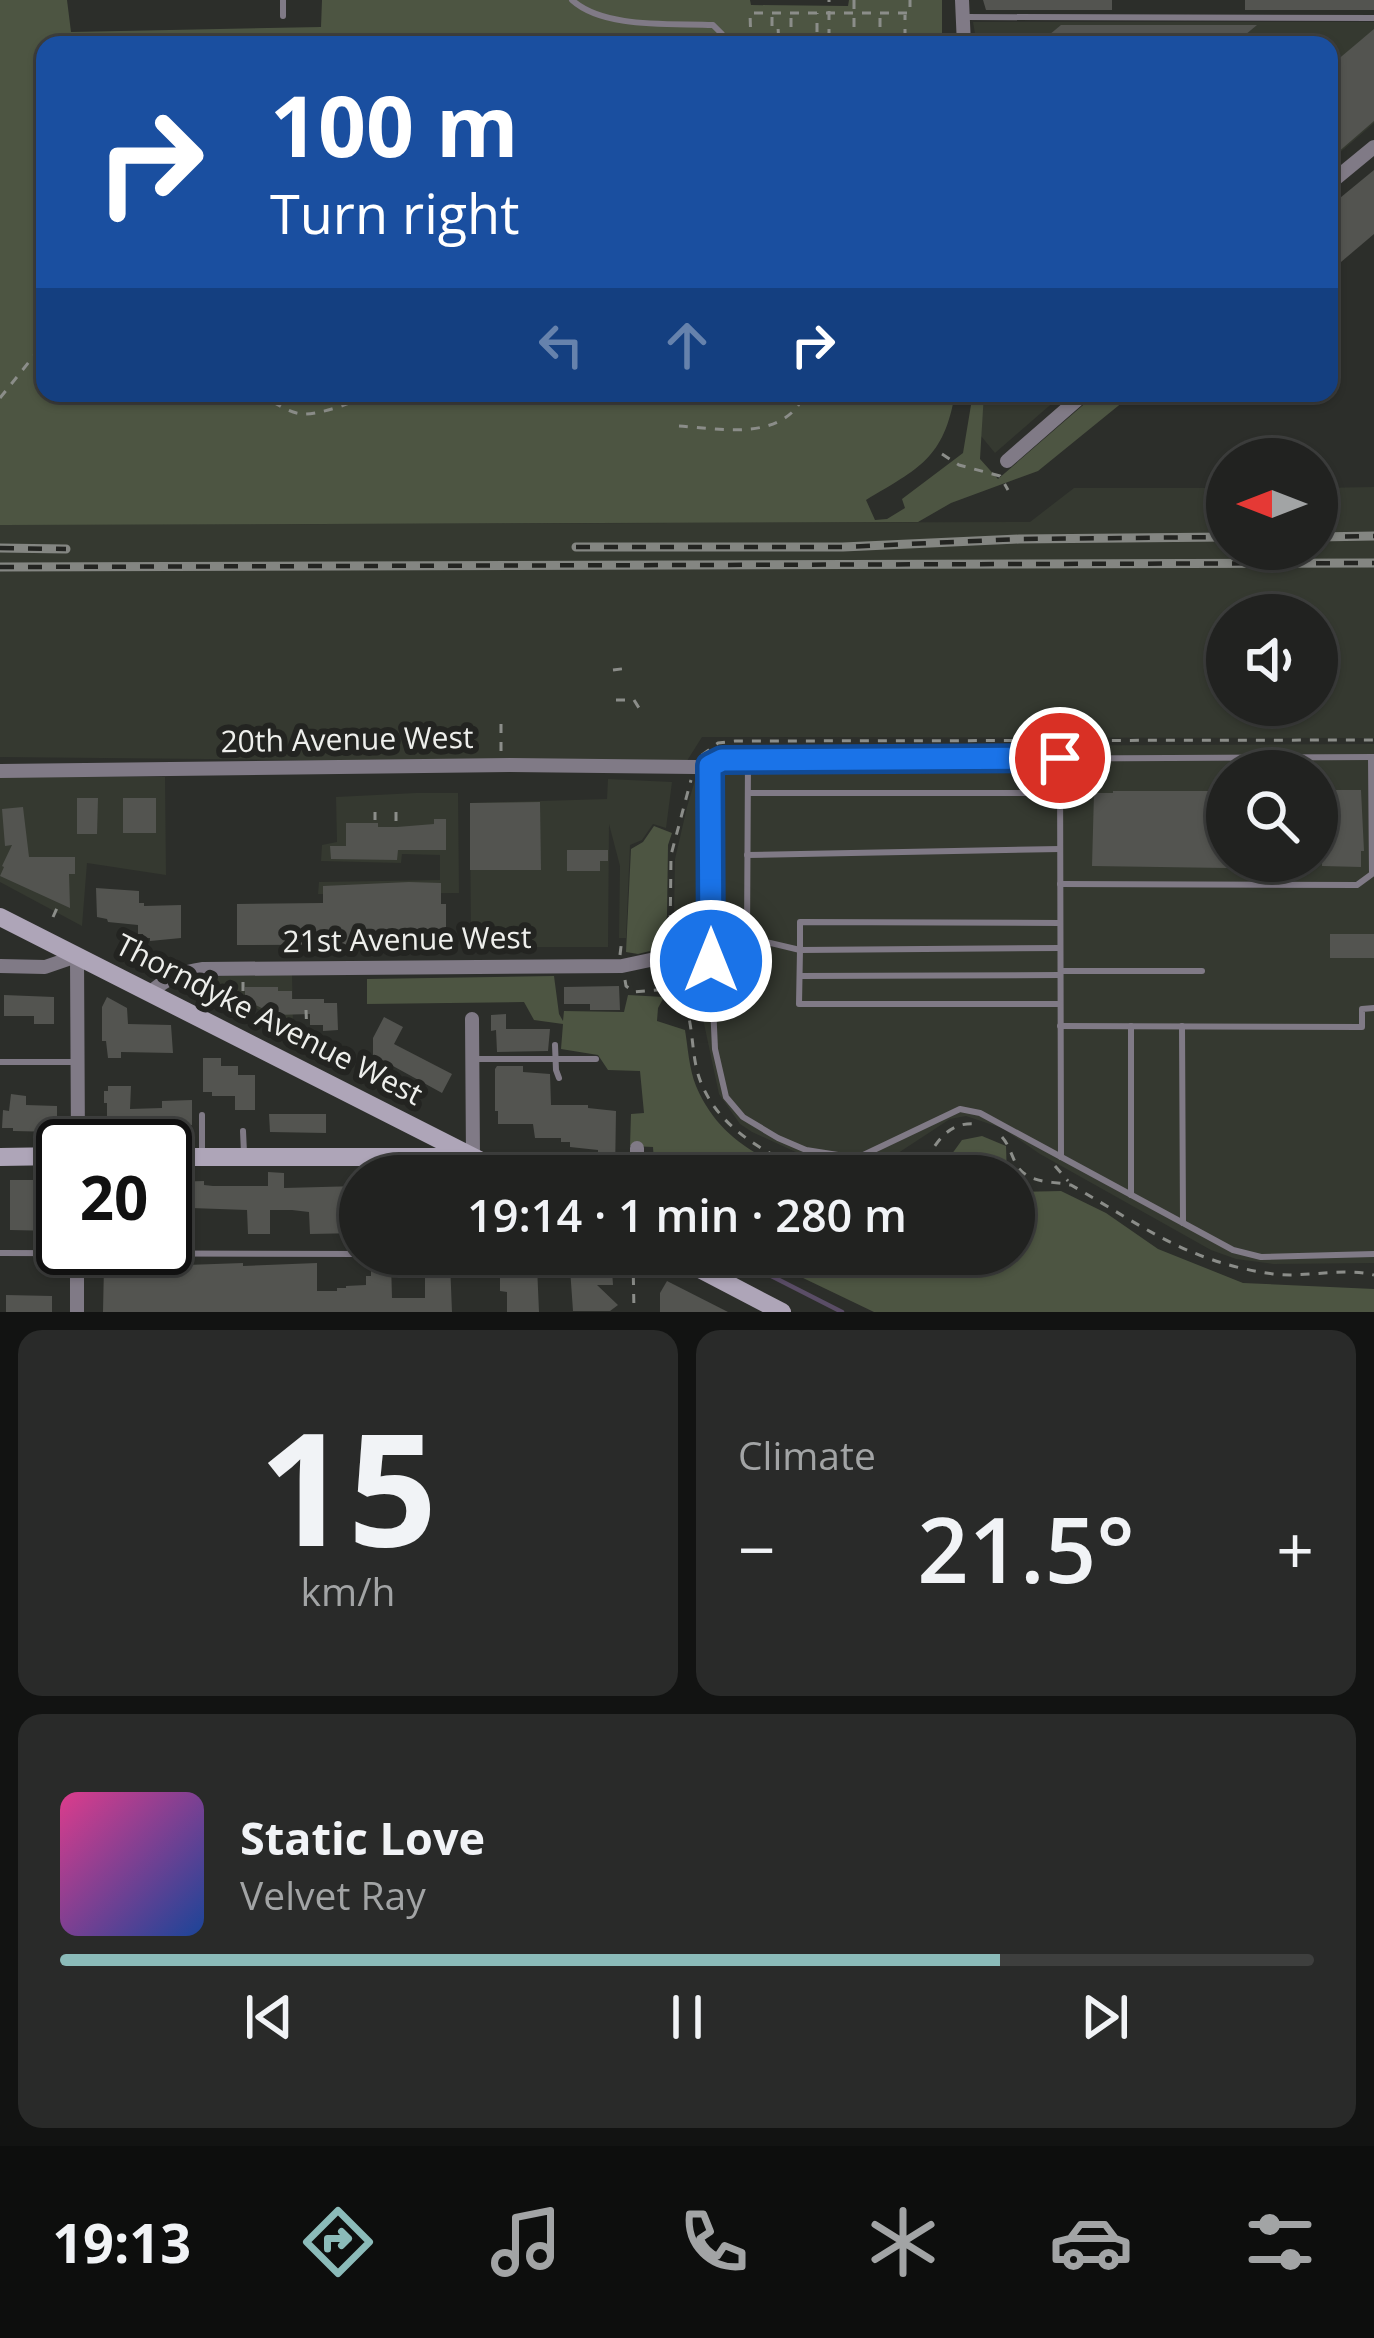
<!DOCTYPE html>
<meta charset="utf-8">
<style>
body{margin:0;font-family:"Open Sans",sans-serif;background:#292a29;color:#f1f3f6;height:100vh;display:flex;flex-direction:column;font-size:45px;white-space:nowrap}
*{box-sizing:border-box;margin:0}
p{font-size:39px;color:#a2a4a5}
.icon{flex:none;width:66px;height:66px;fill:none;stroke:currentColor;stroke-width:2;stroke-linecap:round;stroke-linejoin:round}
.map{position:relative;height:1312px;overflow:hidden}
.panel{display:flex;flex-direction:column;gap:18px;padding:18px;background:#121312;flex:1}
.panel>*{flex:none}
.banner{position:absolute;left:36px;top:36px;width:1302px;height:366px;border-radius:24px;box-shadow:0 3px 9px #0004,0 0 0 3px #3e3f3e;background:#1a4fa0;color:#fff;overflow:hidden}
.needle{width:78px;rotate:270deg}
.fabs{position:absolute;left:1206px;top:438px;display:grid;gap:24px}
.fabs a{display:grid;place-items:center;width:132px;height:132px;border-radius:50%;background:#212220;box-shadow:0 3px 9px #0004,0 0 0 3px #3e3f3e;font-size:60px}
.speed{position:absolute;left:36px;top:1119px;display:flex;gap:24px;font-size:60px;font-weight:700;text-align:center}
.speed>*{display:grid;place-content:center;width:156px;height:156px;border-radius:50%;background:#212220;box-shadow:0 3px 9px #0004,0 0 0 3px #3e3f3e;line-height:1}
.speed .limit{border:6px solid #111;border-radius:18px;background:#fff;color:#111}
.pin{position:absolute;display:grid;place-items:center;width:102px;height:102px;color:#fff;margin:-51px;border:6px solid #fff;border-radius:50%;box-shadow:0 3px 12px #0007}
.me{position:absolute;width:132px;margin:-66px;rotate:0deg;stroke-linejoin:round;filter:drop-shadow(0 0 9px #0008)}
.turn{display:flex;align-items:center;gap:42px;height:252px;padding:0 36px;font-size:54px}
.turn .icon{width:156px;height:156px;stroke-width:2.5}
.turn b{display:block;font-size:84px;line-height:102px}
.lanes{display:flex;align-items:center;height:114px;padding:0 36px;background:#0003;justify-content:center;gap:60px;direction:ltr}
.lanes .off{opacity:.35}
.big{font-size:90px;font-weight:600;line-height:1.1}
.panel .widget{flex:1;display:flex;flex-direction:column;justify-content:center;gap:18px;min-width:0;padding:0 42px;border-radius:24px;background:#292a29}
.panel .dial{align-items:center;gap:0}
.dial b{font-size:156px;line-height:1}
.song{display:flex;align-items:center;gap:36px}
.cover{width:144px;height:144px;border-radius:18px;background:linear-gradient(135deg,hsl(330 70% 55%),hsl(220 70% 35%))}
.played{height:12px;border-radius:6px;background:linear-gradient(90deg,#8bbbb9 75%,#3e3f3e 75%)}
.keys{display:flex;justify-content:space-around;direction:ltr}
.heat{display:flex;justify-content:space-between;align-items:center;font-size:66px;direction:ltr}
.panel .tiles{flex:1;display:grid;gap:18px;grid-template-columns:1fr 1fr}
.widget:last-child{grid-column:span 2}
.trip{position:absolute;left:339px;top:1155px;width:696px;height:120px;border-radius:60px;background:#212220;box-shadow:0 3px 9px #0004,0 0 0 3px #3e3f3e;font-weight:600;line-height:120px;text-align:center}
.tab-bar{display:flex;height:192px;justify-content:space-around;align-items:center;background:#0d0e0d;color:#a2a4a5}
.tab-bar .icon{width:84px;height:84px}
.tab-bar .current{color:#8bbbb9}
.tab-bar b{font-size:54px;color:#f1f3f6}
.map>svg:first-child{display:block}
.built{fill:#353930;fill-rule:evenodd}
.green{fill:#4d5542}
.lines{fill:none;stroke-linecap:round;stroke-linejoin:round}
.stream{stroke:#5a4d66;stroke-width:4.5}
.building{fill:#535450}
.path{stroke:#8b8d89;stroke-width:3;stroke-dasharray:9 9;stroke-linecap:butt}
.lane{stroke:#807a86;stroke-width:6}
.street{stroke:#807a86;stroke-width:14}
.secondary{stroke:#aea5b8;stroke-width:18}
.rail-casing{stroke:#848682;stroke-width:9}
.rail{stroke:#232421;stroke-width:4.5;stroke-dasharray:14;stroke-linecap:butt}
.route-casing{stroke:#114b97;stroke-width:30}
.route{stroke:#1a73e8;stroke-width:21}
.labels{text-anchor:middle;stroke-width:12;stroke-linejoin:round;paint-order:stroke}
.street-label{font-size:30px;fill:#eeefec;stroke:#232421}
</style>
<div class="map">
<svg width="1374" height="1312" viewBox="0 0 1374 1312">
<rect width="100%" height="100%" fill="#2c2e2a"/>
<g class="built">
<polygon points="973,22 1374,22 1374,123 1329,162 1329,45 977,45"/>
<polygon points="983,393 1064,393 995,453 981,436"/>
<path d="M1374 487V738L702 737 685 764 0 757V525L1030 522 1074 488H1227V549H1317V488ZM1227 615H1317V705H1227Z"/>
<path d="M1374 744V1263L1273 1264 1236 1259 1211 1250 1040 1154 1002 1128 966 1116 950 1119 889 1159 867 1164 848 1163 798 1153 752 1132 740 1124 719 1094 696 986 673 970 675 859 687 807 701 760 736 747ZM1227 771H1317V861H1227Z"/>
<polygon points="0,776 165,777 166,875 87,863 82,926 0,882"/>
<polygon points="608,779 672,782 666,828 653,824 642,840 630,845 626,938 619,938 620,866 609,824 608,947 471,947 470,803 607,799"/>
<polygon points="416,793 458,793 459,893 318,894 319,882 440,880 440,855 402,854 401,863 321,861 322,845 337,842 336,797"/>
<polygon points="292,974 293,1027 207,983 213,977 230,975"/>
</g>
<g class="green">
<path d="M0 0H67L71 32 321 27 322 0H750L751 5 848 6 849 0H942V33L954 35 955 45H45V393H955C944 459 919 468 866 500L875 520 887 519 905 508 902 499 963 453 973 393H984L980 459 998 479 1097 393H1134L1038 471 951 503 918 522 0 525Z"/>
<polygon points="654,826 672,833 668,845 667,915 662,948 638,954 626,952 631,849 643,842"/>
<path d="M554 976 559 1014 563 1021 564 1011 624 1012 628 995 664 997 658 1008 657 1021 685 1030C688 1048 689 1069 696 1086 718 1137 754 1154 802 1176H655L653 1147 630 1146 631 1114 644 1113 640 1071 608 1070 598 1055 561 1049 563 1024 534 1020 524 1002 367 1004V979Z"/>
<polygon points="982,1136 1006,1146 1007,1176 936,1176 962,1140"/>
<polygon points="1061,1191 1106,1213 1158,1249 1243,1283 1374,1289 1374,1312 874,1312 753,1254 1014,1254 1014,1192"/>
</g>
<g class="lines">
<polyline class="stream" points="728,1254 842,1312"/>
</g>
<g class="building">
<polygon points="983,0 1112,0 1112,10 986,10"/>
<rect x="1245" y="0" width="129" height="10"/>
<polygon points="1061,25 1257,25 1233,45 1037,45"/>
<polygon points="1374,29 1374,121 1329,160 1329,67"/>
<polygon points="1374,170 1374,234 1341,262 1329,247 1329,207"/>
<polygon points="1323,790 1361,790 1364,851 1361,851 1361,867 1322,866"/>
<polygon points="1113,791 1227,791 1227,868 1092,866 1094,793 1113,793"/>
<polygon points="77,798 98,798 97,834 77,834"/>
<rect x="123" y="798" width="33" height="35"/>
<polygon points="540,802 541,870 470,870 470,803"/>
<polygon points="23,807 29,857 75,857 75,874 69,874 70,908 0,876 4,867 2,866 12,845 5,846 2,809"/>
<polygon points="434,819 446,819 446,850 398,850 397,860 331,859 330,846 346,846 346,823 378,823 378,827 397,827 434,824"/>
<polygon points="567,850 608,850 608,861 600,861 600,871 567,871"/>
<polygon points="409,882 441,883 441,904 446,904 446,944 237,945 237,904 323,903 323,886"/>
<polygon points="96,888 139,891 139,903 144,903 144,906 181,905 181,938 150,941 150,938 144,938 143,934 138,934 138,925 108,922 107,919 97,917"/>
<rect x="1330" y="934" width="44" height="24"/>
<polygon points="619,986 620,1010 590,1010 590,1004 564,1004 564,987"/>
<polygon points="245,987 278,987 278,991 292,991 292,999 324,999 324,1003 337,1003 338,1030 323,1031 323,1025 310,1025 310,1014 276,1015 245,1000"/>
<polygon points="4,995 54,997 54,1024 34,1024 34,1016 4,1016"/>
<polygon points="107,997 127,1008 128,1024 171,1025 173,1053 121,1052 121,1058 108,1058 106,1041 102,1041 102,1007"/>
<polygon points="506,1014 506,1029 550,1029 548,1051 497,1052 496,1030 491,1031 491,1015"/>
<polygon points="384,1017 403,1027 394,1044 452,1074 442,1093 373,1055 373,1038"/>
<polygon points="203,1058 221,1058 221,1066 238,1066 238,1075 255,1075 255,1110 235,1110 235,1096 212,1096 212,1092 203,1092"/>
<polygon points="497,1066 523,1066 523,1072 550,1074 551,1105 588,1105 588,1108 616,1111 615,1174 598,1173 598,1150 570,1147 570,1142 561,1142 561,1138 535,1138 533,1124 498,1124 498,1111 495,1111 495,1069"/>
<polygon points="108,1086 131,1086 130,1109 162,1108 162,1101 192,1100 192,1125 149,1125 149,1132 107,1131 107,1103 104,1103 104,1091 108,1091"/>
<polygon points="11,1094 26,1096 26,1105 57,1106 57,1132 13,1131 13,1128 2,1128 3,1110 9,1111"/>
<polygon points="269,1114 326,1114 326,1133 270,1132"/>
<polygon points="268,1172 284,1173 284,1188 359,1186 360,1233 310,1234 309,1212 292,1210 270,1210 270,1234 248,1234 247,1210 191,1208 191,1204 167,1203 167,1183 171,1182 204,1181 204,1185 213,1186 268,1186"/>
<polygon points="10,1180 57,1180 57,1231 10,1230"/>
<polygon points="569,1254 611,1254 613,1285 597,1285 618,1305 610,1311 573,1311"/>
<polygon points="371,1258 384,1258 391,1262 392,1298 425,1298 425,1262 450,1262 452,1312 103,1312 104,1266 107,1266 107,1261 127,1261 127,1274 162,1275 162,1264 166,1262 183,1262 186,1265 243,1263 243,1266 317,1263 317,1291 337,1291 337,1288 346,1288 346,1286 366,1285 366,1276 371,1276"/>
<polygon points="513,1265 537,1266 539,1312 507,1312 507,1292 500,1291 500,1278 513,1278"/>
<polygon points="667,1281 728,1312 660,1312 660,1293"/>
<polygon points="6,1295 52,1296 52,1312 6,1312"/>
</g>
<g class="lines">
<g class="path">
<polyline points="772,17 772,27 778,27 779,45"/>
<polyline points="829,38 829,0"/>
<polyline points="752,40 817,39 817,13"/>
<polyline points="854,40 892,40"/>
<polyline points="751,45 750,13 910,13 910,0"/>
<polyline points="791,45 791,17"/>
<polyline points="854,45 854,0"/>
<polyline points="880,45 880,17"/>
<polyline points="894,45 894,40 905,40 905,15"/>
<polyline points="0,398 45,342"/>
<path d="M273 402C282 407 291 413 302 414 319 415 357 402 371 393"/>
<path d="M679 426C722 429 785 442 805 393"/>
<polyline points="942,454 959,465 1000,476 1008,490"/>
<polyline points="613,670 629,668"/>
<polyline points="616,700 634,700 639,708"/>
<polyline points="501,724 501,752"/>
<polyline points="702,755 718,743 735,741 1374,740"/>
<polyline points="375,812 375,820"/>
<polyline points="396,812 396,824"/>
<polyline points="53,917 57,908"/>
<polyline points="670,942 671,855 691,780"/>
<polyline points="620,955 622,938"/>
<path d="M668 969 665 982 658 990 677 997 685 1004C694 1028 691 1056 700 1080 719 1131 770 1155 816 1176"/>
<polyline points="625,980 626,986 634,992 657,990"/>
<polyline points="243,982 243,1004"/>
<polyline points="207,984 216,990"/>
<polyline points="306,1010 307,1035"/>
<path d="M1002 1137C1009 1145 1011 1154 1016 1164 1027 1184 1052 1181 1071 1185 1143 1226 1187 1262 1273 1274 1307 1278 1340 1267 1374 1275"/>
<polyline points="1055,1166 1068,1181"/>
<path d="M915 1176C934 1151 942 1120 978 1124"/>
<polyline points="633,1258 634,1312"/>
</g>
<g class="lane">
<polyline points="283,0 283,16"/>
<path d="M572 0C604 29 671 23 713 25L722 34 720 45"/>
<polyline points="966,17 1374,18"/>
<polyline points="1374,757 752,760 722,760 710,767 711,961 715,1049 726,1097 743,1117 778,1138 806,1150 857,1158 960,1109 980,1113 1233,1250 1261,1257 1374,1254"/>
<polyline points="1060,758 1061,1157"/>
<polyline points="748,793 1060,793"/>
<polyline points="747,855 1060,849"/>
<polyline points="1060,884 1357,885 1372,874 1371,757"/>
<polyline points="1060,923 800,922 800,950 1060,948"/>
<polyline points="711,929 800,950 799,1004 1060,1004"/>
<polyline points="747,937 748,761"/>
<polyline points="673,955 711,947"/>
<polyline points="1061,971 1202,971"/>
<polyline points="800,976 1060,975"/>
<polyline points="1060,1026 1362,1027 1362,1009 1374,1008"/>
<polyline points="1131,1026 1131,1195"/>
<polyline points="1182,1026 1183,1223"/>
<polyline points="555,1045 556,1070 559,1078"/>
<polyline points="476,1059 596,1059"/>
<polyline points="0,1062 74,1062"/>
<polyline points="202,1115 202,1153"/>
<polyline points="243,1131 244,1153"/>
<polyline points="0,1253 360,1254"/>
<polyline points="390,1254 457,1254"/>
</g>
<g class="street">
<polyline points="962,0 964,45"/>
<polyline points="1329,184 1374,147"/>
<polyline points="1007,461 1085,393"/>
<polyline points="0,771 510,765 695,767"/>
<polyline points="0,966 45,967 77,956 78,1146"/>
<path d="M150 993C166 978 182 972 203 969L622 966 669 956"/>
<polyline points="472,1019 473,1158"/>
<polyline points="637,1176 637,1148"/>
<polyline points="77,1312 77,1248"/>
</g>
<g class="secondary">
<polyline points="0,917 511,1176"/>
<polyline points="0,1157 63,1156"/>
<polyline points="165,1157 468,1157"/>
<polyline points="671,1254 782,1312"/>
</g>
<defs>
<g id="rail">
<polyline points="1317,537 1374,536"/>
<polyline points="576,547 843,547 1019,539 1227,537"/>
<polyline points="0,548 66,549"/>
<polyline points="0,567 1374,563"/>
</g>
</defs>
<use href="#rail" class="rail-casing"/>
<use href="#rail" class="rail"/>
</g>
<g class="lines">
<defs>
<polyline id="route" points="711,961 710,766 722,760 1060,758"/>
</defs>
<use href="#route" class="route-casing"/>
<use href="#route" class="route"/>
</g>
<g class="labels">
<g class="street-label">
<text transform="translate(347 740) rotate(-1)" y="10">20th Avenue West</text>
<text transform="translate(407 940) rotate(-1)" y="10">21st Avenue West</text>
<text transform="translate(269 1020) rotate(27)" y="10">Thorndyke Avenue West</text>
</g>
</g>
</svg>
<div class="fabs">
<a><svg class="needle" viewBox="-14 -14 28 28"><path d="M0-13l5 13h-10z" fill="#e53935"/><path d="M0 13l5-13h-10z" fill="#a2a4a5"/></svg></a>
<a><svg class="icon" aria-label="sound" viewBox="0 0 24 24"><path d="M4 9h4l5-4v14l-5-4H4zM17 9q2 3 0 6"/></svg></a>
<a><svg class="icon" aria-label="search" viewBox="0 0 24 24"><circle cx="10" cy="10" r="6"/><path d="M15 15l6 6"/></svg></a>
</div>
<div class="speed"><div class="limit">20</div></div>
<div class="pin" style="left:1060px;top:758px;background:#d93025"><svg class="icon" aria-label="arrive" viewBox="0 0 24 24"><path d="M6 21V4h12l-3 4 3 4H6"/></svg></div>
<svg class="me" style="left:711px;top:961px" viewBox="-20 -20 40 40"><circle r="17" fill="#1a73e8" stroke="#fff" stroke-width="3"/><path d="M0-11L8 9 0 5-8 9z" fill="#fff"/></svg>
<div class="trip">19:14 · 1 min · 280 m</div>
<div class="banner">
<div class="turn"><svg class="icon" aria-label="right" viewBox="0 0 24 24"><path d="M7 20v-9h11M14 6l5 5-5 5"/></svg><div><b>100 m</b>Turn right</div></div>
<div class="lanes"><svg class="icon off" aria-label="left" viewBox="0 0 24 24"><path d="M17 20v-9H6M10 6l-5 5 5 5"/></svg><svg class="icon off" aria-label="ahead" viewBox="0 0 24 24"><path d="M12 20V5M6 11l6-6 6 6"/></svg><svg class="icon" aria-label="right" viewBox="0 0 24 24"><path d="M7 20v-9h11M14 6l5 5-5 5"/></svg></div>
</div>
</div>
<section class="panel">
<div class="tiles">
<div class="widget dial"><b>15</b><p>km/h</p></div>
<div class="widget"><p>Climate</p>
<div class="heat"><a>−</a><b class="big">21.5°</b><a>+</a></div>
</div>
<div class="widget">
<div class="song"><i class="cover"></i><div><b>Static Love</b><p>Velvet Ray</p></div></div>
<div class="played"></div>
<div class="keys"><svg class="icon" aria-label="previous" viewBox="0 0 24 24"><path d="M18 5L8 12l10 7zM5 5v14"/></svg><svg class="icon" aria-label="pause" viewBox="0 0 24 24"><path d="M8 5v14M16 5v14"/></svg><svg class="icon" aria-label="next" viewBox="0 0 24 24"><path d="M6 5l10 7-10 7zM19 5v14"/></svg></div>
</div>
</div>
</section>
<nav class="tab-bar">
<b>19:13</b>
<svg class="icon current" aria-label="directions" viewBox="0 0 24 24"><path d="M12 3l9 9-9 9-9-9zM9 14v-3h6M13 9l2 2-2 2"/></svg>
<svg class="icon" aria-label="music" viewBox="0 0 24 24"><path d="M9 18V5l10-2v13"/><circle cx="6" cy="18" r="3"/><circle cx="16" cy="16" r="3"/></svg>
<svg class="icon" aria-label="phone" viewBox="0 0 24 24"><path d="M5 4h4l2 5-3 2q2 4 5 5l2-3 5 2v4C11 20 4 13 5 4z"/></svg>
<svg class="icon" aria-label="climate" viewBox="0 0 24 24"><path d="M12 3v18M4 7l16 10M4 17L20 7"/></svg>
<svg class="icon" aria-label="car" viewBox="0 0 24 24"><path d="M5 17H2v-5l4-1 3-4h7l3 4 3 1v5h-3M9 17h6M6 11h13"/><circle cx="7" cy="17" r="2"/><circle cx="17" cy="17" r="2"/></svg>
<svg class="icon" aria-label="filters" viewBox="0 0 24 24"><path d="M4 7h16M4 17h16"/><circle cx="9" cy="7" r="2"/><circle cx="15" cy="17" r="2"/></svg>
</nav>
